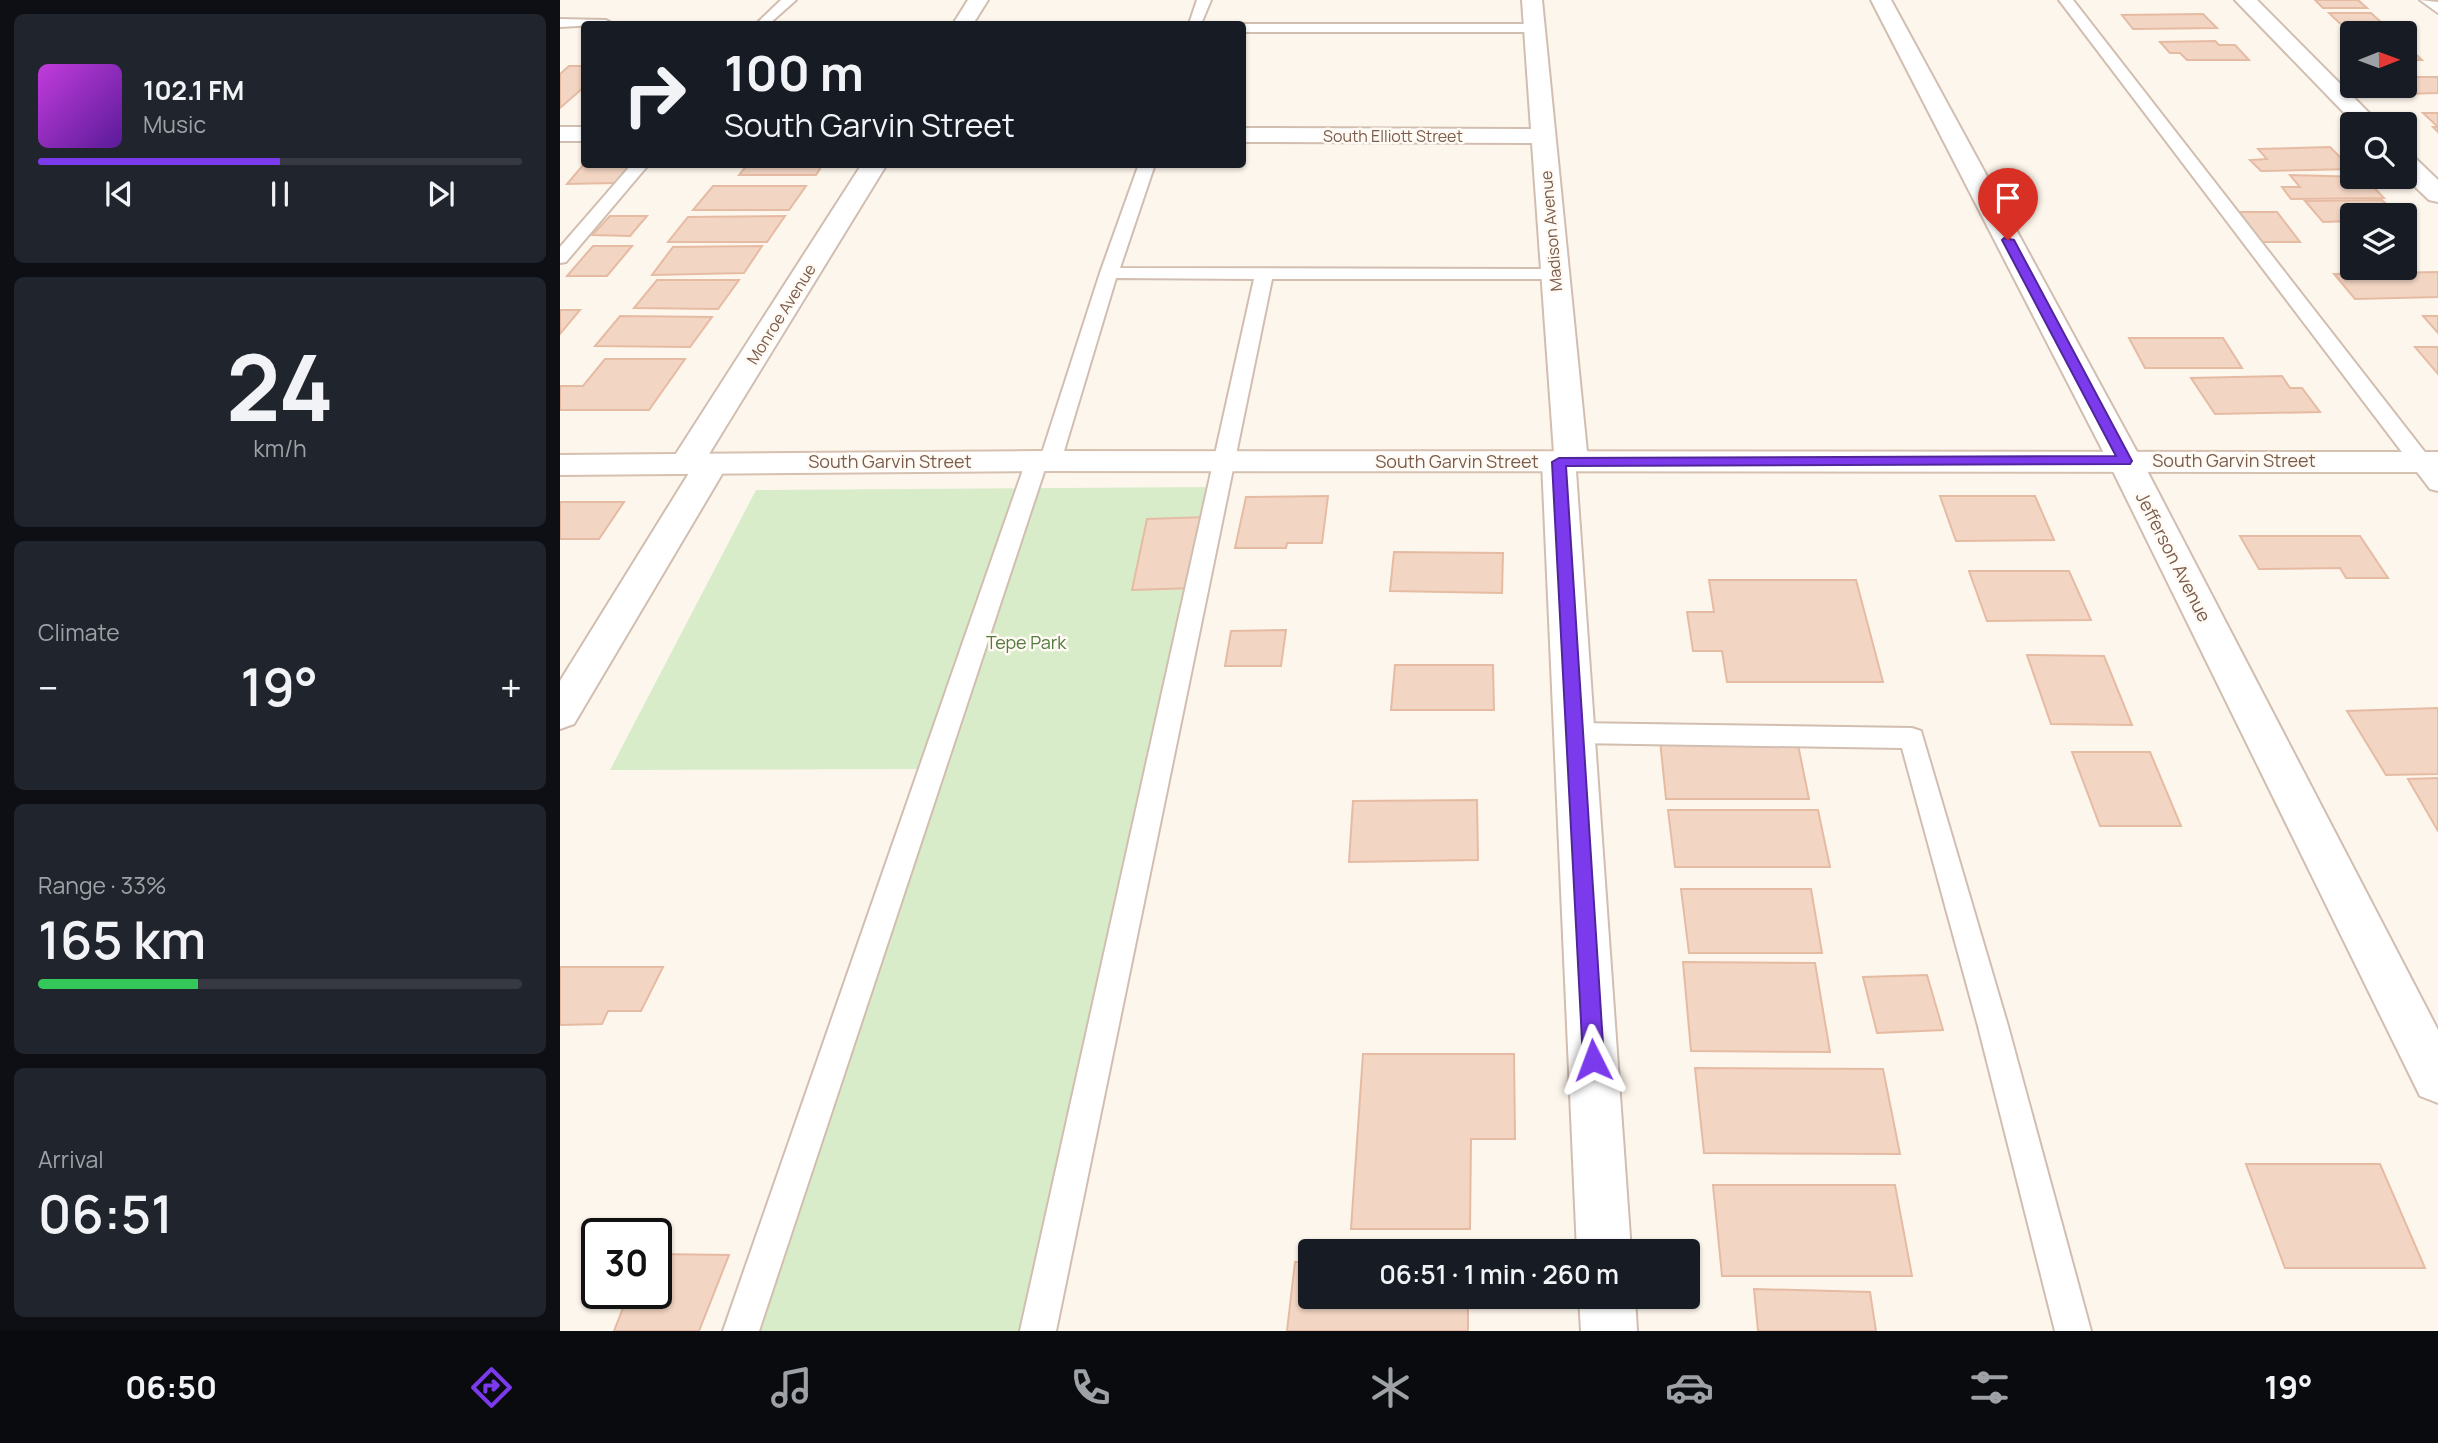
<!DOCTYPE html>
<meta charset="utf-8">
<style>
body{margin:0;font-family:Manrope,sans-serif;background:#20242c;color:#f1f3f6;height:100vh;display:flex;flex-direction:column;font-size:26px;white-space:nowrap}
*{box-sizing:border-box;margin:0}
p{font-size:23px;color:#9ea1a6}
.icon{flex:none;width:38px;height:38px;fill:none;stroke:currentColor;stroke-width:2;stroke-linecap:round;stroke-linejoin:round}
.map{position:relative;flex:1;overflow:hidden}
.drawer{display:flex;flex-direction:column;gap:14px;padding:14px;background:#0d0f14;width:560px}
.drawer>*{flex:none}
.guide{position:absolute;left:21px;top:21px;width:665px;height:147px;border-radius:7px;box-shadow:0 2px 5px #0004;background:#171b24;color:#f1f3f6;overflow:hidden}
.needle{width:46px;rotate:89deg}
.controls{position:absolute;left:1780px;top:21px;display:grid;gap:14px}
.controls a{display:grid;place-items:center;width:77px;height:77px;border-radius:7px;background:#171b24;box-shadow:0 2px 5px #0004;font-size:35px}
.speed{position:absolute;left:21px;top:1218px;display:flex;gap:14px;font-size:35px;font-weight:700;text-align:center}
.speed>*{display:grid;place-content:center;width:91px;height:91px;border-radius:50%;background:#171b24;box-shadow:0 2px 5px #0004;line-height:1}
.speed .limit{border:4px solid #111;border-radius:10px;background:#fff;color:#111}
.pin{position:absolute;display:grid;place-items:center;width:60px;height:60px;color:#fff;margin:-72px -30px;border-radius:50% 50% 50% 0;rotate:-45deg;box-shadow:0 0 7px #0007}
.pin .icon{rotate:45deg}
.me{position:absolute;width:77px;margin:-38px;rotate:357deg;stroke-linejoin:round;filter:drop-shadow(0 0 5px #0008)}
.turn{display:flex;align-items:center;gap:24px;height:147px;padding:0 28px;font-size:32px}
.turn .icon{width:91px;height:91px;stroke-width:2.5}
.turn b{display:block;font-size:49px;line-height:60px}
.big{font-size:52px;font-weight:600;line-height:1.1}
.drawer .widget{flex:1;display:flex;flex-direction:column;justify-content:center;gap:10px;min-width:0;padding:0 24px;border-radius:10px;background:#20242c}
.drawer .dial{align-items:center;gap:0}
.dial b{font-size:91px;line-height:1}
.song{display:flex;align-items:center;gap:21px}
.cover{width:84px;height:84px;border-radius:10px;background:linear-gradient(135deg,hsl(290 70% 55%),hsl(270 70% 35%))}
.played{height:7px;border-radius:4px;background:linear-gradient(90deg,#7c3aed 50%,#363941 50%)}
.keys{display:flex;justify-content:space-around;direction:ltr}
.heat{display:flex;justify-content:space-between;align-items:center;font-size:38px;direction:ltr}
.charge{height:10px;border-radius:5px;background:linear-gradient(90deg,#34c759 33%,#363941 0)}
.trip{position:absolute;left:738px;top:1239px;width:402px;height:70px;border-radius:7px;background:#171b24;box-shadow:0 2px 5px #0004;font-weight:600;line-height:70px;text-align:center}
.dock{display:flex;height:112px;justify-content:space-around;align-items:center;background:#090b0e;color:#9ea1a6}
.dock .icon{width:49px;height:49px}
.dock .active{color:#7c3aed}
.dock b{font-size:32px;color:#f1f3f6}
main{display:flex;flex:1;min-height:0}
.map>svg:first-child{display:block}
.green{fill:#d8ecc9}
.building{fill:#f3d5c3;stroke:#e6bba3;stroke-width:2}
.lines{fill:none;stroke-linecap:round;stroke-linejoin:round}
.lane-casing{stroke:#d1beb0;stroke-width:4}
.street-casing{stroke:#d1beb0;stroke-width:4}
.secondary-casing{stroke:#d6c0b0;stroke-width:4}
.lane{fill:#fff;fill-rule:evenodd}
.street{fill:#fff;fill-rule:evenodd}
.secondary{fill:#fff;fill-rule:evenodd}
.route{fill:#7c3aed;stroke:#51269a;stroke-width:2}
.labels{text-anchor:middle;stroke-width:5;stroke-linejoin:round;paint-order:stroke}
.far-street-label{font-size:16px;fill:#7a5c4d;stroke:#fffaf3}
.street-label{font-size:18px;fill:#7a5c4d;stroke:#fffaf3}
.park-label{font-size:18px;fill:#537a41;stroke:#fffaf3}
</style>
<main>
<section class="drawer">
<div class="widget">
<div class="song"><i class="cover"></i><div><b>102.1 FM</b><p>Music</p></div></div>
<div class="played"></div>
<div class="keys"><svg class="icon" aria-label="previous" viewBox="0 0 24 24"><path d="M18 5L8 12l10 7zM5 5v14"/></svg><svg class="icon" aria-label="pause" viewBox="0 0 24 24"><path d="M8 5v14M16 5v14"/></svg><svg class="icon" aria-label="next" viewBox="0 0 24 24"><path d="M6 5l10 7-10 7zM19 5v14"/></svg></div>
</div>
<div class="widget dial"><b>24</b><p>km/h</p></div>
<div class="widget"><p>Climate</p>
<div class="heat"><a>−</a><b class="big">19°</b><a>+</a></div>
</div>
<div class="widget"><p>Range · 33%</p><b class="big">165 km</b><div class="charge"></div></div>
<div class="widget"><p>Arrival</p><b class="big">06:51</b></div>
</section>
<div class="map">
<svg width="1878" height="1331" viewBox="0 0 1878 1331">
<rect width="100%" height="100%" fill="#fdf6ec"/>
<polygon class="green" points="657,487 480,1331 178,1331 377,769 50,770 196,490"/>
<g class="building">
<polygon points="1755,0 1798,0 1807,8 1763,8"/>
<polygon points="1769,13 1811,13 1833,33 1791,34"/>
<polygon points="1643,14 1657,28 1573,29 1562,15"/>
<polygon points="1655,41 1659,45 1675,45 1689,60 1627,60 1620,53 1610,53 1600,42"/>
<polygon points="1844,43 1862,60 1844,60"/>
<polygon points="9,66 24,66 24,87 0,108 0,74"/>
<polygon points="1844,77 1878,77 1878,93 1840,94 1832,86 1844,86"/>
<polygon points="1863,113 1878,113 1878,132 1873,127 1878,127"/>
<polygon points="1770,147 1792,169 1701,171 1690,160 1707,159 1698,149"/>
<polygon points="24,164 72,164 56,183 7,184"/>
<polygon points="188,164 263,164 256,175 179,175"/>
<polygon points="1730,175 1804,177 1824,198 1731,199 1722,187 1740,187"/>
<polygon points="153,186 246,186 229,210 133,210"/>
<polygon points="1822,200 1837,215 1792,215 1792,221 1763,222 1745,201"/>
<polygon points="1678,212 1717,212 1740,242 1700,242"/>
<polygon points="50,216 87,216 70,236 32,235"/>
<polygon points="225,216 207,242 108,242 128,217"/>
<polygon points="33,246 72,246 47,276 7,276"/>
<polygon points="202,246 184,273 92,275 113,247"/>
<polygon points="1878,272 1878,297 1795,299 1774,274"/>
<polygon points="97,280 179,280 158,309 74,308"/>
<polygon points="0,310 20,310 0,334"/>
<polygon points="60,316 152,317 130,347 35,346"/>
<polygon points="1863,316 1878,316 1878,333"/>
<polygon points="1569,338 1663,338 1682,368 1585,368"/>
<polygon points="1855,347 1878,347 1878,374"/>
<polygon points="45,359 125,359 89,410 0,410 0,386 23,386"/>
<polygon points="1722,376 1730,388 1742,388 1760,412 1655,414 1631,378"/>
<polygon points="768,496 762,543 727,543 726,548 675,548 686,497"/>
<polygon points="1380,496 1475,496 1494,540 1396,541"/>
<polygon points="0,502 64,502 39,539 0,539"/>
<polygon points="647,517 635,588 572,590 587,519"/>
<polygon points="1680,536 1800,536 1828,578 1786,578 1780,568 1699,569"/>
<polygon points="834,552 943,553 942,593 830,591"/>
<polygon points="1409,571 1509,571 1531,620 1427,621"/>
<polygon points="1149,580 1296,580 1323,682 1167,682 1162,651 1133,651 1127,612 1154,612"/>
<polygon points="726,630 721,666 665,666 671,631"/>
<polygon points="1467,655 1544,656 1572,725 1491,724"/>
<polygon points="835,665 933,665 934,710 831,710"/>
<polygon points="1878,708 1878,774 1826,775 1787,711"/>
<polygon points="1100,740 1237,740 1249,799 1106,799"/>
<polygon points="1512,752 1590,752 1621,826 1540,826"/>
<polygon points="1878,778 1878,831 1848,779"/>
<polygon points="917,800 918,860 789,862 793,801"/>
<polygon points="1108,810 1258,810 1270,867 1115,867"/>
<polygon points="1121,889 1251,889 1262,953 1129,953"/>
<polygon points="1123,962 1255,963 1270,1052 1131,1051"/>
<polygon points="0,967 103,967 81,1011 48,1011 42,1024 0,1025"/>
<polygon points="1367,975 1383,1030 1317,1033 1303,977"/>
<polygon points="803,1054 954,1054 955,1139 911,1139 910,1229 791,1229"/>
<polygon points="1135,1068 1323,1069 1340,1154 1144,1153"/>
<polygon points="1686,1164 1820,1164 1865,1268 1725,1268"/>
<polygon points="1153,1185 1335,1185 1352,1276 1162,1276"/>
<polygon points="96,1254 169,1255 139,1331 54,1331 69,1293 96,1293"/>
<polygon points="735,1262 751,1262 751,1297 908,1297 908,1331 727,1331"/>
<polygon points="1194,1289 1310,1292 1316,1331 1198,1331"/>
</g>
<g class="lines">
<defs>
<g id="lane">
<polygon points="221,0 236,0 209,24 196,24"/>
<polygon points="637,0 651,0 641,24 629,24"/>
<polygon points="1499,0 1513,0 1878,469 1878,491 1870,489"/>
<polygon points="1860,0 1878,2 1878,13"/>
<polygon points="0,19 46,20 53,24 0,27"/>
<polygon points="680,24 974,24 981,28 974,32 682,32 682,24"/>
<polygon points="72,164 89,164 6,262 0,263 0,247"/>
<polygon points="579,164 595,164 560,268 994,269 1003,274 994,279 712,279 496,1331 460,1331 694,279 556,278 501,461 497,466 486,466 199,1331 163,1331 466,461 470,456 481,456 540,273"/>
<polygon points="1014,723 1352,728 1361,731 1448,1026 1531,1331 1495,1331 1418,1026 1342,748 1014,743 1005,740 1001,733 1005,726"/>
</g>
<g id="street">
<polygon points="408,0 428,0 413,24 393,24"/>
<polygon points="962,0 982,0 1028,462 1023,469 1016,471 1071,1251 1017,1251 982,462 987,455 994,453 972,143 682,142 682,128 971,129"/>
<polygon points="1311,0 1331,0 1582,461 1878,1030 1878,1103 1860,1096 1548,461"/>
<polygon points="1675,0 1697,0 1820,124 1795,124"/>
<rect x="0" y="127" width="24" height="14"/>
<polygon points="1844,154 1853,156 1878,180 1878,202 1869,200 1844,176"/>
<polygon points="302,164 327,164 149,454 163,457 168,464 14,724 0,729 0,681 129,473 115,470 110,463"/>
<polygon points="1019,1297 1075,1297 1077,1331 1021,1331"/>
</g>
<polygon id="secondary" points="477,451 1878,452 1878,472 477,471 0,475 0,455"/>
</defs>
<use href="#lane" class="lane-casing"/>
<use href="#street" class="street-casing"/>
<use href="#secondary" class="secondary-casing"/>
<use href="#lane" class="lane"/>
<use href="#street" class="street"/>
<use href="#secondary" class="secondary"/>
</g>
<polygon class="route" points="1444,238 1454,240 1572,461 1570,464 1006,466 1044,1060 1041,1067 1033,1069 1026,1067 1023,1060 992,462 999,458 1556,456 1442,240"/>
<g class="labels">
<g class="far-street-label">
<text x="833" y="142">South Elliott Street</text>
<text transform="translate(991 231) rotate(-95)" y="6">Madison Avenue</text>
<text transform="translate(221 314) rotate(-58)" y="6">Monroe Avenue</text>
</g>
<g class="street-label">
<text x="1674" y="467">South Garvin Street</text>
<text x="330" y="468">South Garvin Street</text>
<text x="897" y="468">South Garvin Street</text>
<text transform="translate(1613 557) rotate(63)" y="6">Jefferson Avenue</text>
</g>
<g class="park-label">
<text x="466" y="649">Tepe Park</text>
</g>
</g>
</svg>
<div class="controls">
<a><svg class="needle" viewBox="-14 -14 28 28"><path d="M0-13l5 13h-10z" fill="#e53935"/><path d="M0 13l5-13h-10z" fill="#9ea1a6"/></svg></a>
<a><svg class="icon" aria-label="search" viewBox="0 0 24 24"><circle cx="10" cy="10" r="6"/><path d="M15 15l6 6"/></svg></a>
<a><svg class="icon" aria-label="layers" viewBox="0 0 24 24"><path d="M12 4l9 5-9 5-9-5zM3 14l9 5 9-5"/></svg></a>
</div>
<div class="speed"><div class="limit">30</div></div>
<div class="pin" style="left:1448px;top:240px;background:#d93025"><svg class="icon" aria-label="arrive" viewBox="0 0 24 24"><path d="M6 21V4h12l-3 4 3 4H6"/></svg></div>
<svg class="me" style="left:1033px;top:1060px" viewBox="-20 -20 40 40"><path d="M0-17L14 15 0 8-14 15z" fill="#7c3aed" stroke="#fff" stroke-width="4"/></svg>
<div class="trip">06:51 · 1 min · 260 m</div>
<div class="guide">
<div class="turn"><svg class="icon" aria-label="right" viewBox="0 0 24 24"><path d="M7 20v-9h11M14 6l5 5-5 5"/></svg><div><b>100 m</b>South Garvin Street</div></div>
</div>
</div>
</main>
<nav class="dock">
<b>06:50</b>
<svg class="icon active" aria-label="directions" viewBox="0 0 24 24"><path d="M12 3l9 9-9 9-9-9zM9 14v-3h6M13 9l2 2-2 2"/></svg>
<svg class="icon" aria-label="music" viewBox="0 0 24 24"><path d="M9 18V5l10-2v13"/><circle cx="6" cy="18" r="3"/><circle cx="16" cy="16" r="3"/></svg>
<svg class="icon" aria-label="phone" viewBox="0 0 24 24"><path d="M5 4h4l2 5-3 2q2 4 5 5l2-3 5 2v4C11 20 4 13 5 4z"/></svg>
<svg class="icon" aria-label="climate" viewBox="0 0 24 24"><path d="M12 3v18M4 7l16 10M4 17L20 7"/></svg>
<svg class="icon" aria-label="car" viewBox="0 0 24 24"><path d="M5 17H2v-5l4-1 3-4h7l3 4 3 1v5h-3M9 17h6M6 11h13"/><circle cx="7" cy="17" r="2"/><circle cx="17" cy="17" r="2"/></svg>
<svg class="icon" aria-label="filters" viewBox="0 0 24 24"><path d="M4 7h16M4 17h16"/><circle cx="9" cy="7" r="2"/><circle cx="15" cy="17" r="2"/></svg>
<b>19°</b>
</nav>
